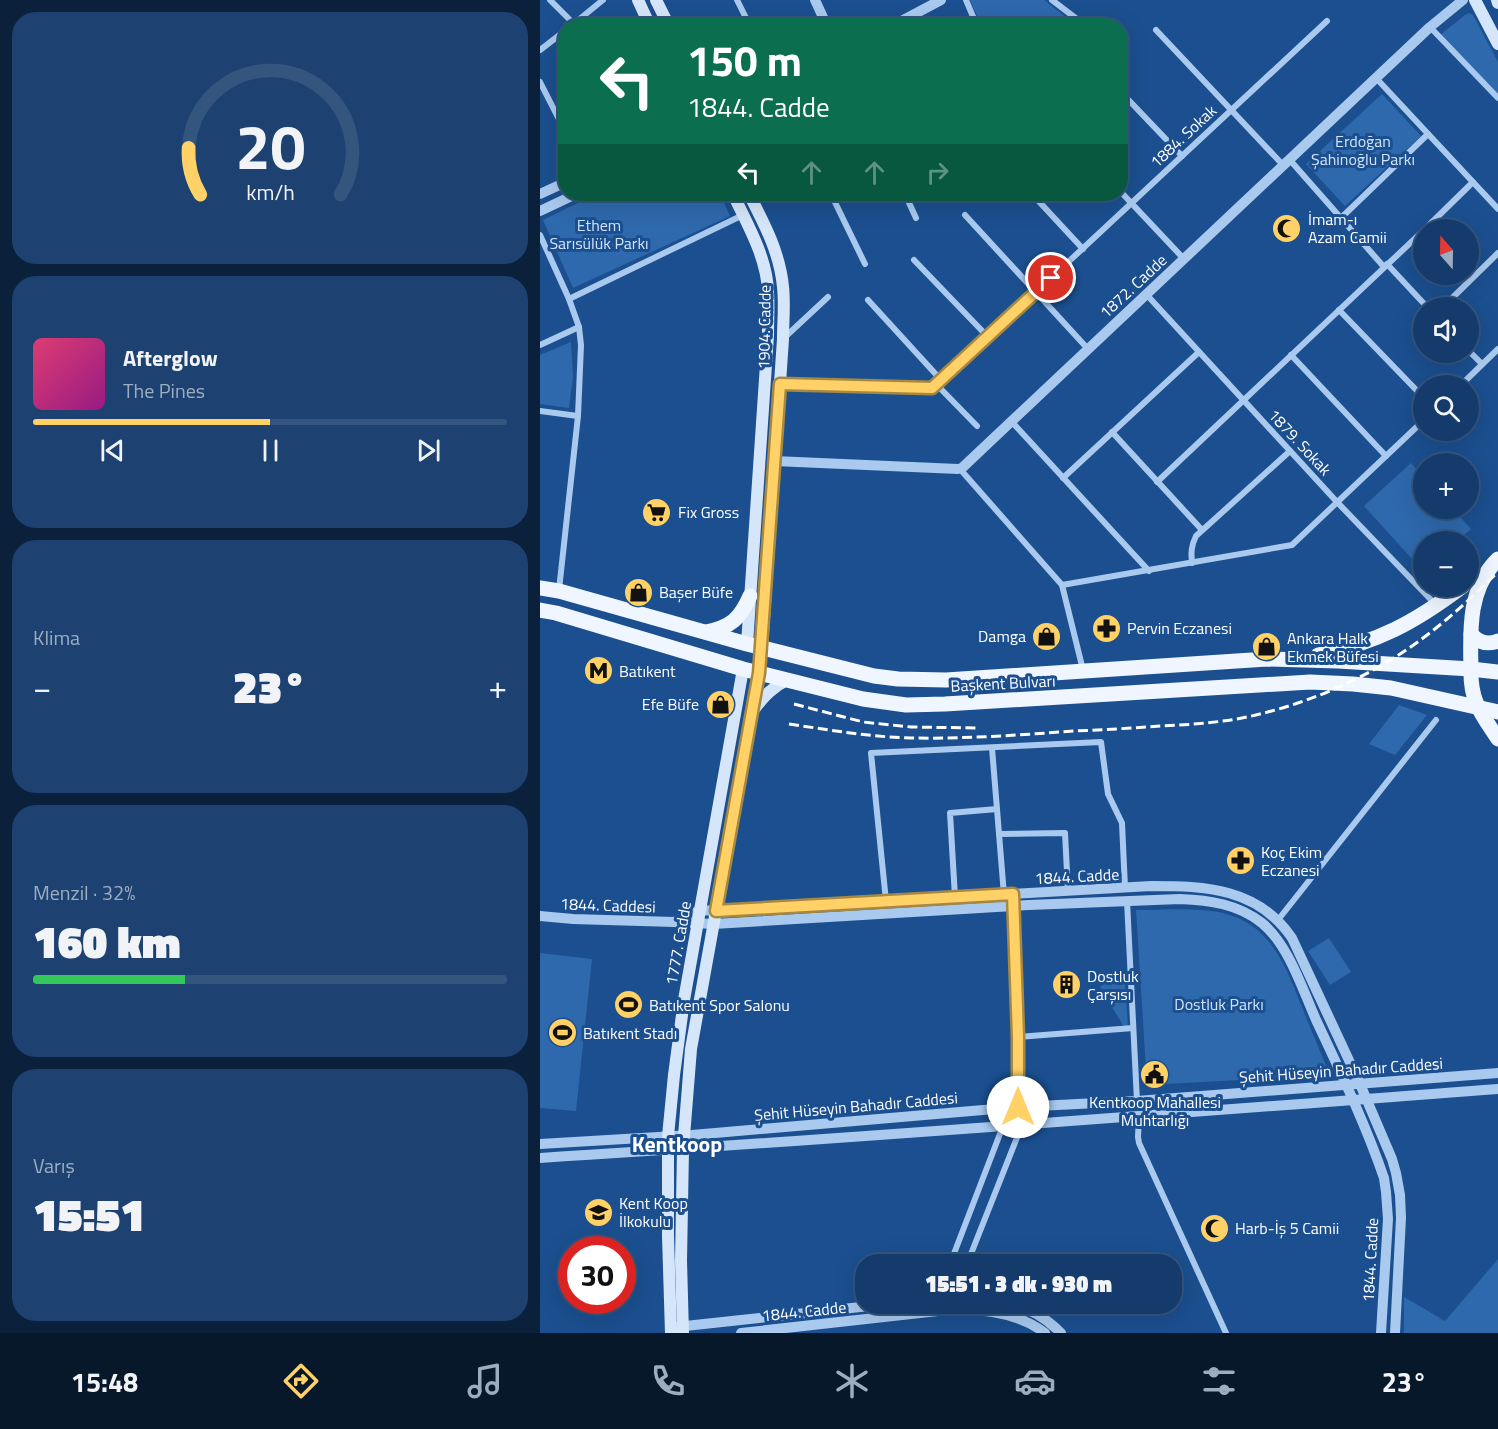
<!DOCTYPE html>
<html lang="tr">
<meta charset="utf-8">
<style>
body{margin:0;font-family:"Titillium Web",sans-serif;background:#1d4271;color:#f1f3f6;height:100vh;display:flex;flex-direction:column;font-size:22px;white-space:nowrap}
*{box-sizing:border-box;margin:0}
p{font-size:20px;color:#9dadc1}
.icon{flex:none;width:33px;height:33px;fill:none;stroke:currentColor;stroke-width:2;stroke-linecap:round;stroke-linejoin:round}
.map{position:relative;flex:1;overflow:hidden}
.side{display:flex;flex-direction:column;gap:12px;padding:12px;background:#0b203b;width:540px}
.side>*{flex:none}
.hud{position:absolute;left:18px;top:18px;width:570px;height:183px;border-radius:24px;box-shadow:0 6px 24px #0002,0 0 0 2px #33557e;background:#0b6e4f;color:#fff;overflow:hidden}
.needle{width:39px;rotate:340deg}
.tools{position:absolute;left:873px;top:219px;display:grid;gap:12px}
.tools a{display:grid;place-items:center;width:66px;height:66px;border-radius:50%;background:#143b6b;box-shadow:0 6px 24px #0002,0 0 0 2px #33557e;font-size:30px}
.speed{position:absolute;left:18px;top:1236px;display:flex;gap:12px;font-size:30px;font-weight:700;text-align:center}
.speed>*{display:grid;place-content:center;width:78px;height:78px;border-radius:50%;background:#143b6b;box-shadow:0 6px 24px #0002,0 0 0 2px #33557e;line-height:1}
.speed .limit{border:9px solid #d22;background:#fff;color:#111}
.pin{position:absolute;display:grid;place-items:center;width:51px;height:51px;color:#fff;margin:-26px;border:3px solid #fff;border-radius:50%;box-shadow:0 2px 6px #0007}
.me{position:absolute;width:66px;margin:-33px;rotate:0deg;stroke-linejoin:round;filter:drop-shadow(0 0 4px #0008)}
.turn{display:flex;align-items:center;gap:21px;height:126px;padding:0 30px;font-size:27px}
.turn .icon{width:78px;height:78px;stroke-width:2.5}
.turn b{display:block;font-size:42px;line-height:51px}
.lanes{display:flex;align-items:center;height:57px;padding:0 30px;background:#0003;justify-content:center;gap:30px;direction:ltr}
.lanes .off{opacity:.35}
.big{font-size:45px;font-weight:800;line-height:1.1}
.side .widget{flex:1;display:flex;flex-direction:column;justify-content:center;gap:9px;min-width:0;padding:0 21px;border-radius:24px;background:#1d4271}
.side .dial{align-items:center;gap:0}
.dial svg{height:156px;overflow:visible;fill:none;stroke:#33557e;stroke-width:7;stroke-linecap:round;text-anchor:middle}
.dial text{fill:#f1f3f6;stroke:none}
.song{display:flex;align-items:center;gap:18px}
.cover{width:72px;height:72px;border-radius:9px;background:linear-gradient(135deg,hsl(340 70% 55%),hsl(310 70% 35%))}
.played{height:6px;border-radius:3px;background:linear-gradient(90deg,#ffd166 50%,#33557e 50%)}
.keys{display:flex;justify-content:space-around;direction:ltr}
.heat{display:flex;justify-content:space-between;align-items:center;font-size:33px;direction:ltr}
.charge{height:9px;border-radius:4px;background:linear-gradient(90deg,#34c759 32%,#33557e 0)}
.trip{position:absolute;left:315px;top:1254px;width:327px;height:60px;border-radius:24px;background:#143b6b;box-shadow:0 6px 24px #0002,0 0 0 2px #33557e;font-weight:800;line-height:60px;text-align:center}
.dock{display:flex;height:96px;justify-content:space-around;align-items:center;background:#08182b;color:#9dadc1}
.dock .icon{width:42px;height:42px}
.dock .selected{color:#ffd166}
.dock b{font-size:27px;color:#f1f3f6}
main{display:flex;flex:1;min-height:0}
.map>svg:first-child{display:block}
.green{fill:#2e69ad}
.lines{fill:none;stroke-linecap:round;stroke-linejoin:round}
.minor{stroke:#a9c9ee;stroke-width:6}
.tertiary{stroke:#a9c9ee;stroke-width:10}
.secondary{stroke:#d6e6fa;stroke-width:12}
.primary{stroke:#f0f6ff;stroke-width:15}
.rail{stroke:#fff;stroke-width:3;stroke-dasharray:10 4.5;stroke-linecap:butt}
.route-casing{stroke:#a68842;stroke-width:15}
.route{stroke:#ffd166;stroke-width:10}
.labels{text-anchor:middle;stroke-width:6;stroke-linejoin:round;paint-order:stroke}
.street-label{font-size:16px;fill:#fff;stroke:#1b4f8f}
.park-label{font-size:16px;fill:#cfe3fa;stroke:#1b4f8f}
.poi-label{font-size:16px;fill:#fff;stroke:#1b4f8f;text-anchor:start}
.district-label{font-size:22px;font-weight:bold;fill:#fff;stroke:#1b4f8f}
</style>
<main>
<section class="side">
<div class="widget dial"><svg viewBox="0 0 100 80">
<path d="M14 69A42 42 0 1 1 86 69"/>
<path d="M14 69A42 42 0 0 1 8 45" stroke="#ffd166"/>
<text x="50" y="56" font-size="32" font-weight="700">20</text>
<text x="50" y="72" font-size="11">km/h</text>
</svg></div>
<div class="widget">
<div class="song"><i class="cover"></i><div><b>Afterglow</b><p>The Pines</p></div></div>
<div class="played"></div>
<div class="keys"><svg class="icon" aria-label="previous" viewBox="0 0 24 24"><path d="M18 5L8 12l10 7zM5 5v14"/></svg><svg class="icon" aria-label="pause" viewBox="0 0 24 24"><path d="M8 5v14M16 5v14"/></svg><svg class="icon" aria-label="next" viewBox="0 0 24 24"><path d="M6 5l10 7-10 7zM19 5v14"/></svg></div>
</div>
<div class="widget"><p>Klima</p>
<div class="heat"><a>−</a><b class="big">23°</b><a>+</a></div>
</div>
<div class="widget"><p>Menzil · 32%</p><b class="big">160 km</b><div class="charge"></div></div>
<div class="widget"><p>Varış</p><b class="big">15:51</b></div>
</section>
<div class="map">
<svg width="958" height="1333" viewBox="0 0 958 1333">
<rect width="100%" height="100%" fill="#1b4f8f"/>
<g class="green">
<polygon points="430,0 504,0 536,25 441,25"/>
<polygon points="929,13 933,15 958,62 958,95 900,35 925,15"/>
<polygon points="842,94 881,136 805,206 766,164"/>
<polygon points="56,194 180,194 190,216 33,288 3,220"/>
<polygon points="31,342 33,377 29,408 0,404 0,355"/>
<polygon points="871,463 883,477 884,508 913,509 931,529 917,541 884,542 883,571 824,506"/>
<polygon points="859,705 887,715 855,755 829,744"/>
<path d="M596 910C623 910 657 907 683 913 732 925 745 966 762 1007 771 1030 781 1053 790 1075L607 1085Z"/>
<polygon points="789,938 811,972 790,985 768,951"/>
<polygon points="0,953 52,959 36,1111 0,1108"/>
<polygon points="584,970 588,1027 584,1027 560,987"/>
<polygon points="958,1259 958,1333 864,1333 864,1297 905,1321"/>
</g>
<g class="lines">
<g class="minor">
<polyline points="10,0 35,25"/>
<polyline points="197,0 210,26"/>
<polyline points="426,0 437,26"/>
<polyline points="512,0 546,26"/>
<polyline points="31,26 63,0"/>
<polyline points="890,27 958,98"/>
<polyline points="616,30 743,165"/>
<polyline points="0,50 26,30"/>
<polyline points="836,78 958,209"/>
<polyline points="0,82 26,133"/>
<polyline points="580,91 642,156"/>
<polyline points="749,159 844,267"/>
<polyline points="580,191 644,259"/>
<polyline points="291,194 325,264"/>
<polyline points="365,194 376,218"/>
<polyline points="492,194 543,249"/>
<polyline points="425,215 548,349"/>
<polyline points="801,218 888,134"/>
<polyline points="884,230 933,182"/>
<polyline points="0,235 29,299 39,327 41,345 38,416 19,590"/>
<polyline points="374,260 448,337"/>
<polyline points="847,264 888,308"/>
<polyline points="606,294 797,502 896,605"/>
<polyline points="29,299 203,215"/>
<polyline points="328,300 402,381"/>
<polyline points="902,308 958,253"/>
<polyline points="799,310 884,398"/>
<polyline points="244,338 288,297"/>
<polyline points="0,345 39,327"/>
<polyline points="928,350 942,364"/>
<polyline points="751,355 846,456"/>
<polyline points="240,383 388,389 394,387 787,21"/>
<polyline points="397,385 437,426"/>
<polyline points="920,386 958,349"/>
<polyline points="0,411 38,416"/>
<polyline points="471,421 609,571"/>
<polyline points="572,432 662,530"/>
<polyline points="420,469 522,585 543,670"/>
<polyline points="523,478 659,352"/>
<polyline points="617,482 884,230"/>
<path d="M652 563C651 553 651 546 656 536L750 451"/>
<polyline points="522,585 752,545 884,420"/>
<polyline points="452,748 464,895"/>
<polyline points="459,834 525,833 528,891"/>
<polyline points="415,897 410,813 457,809"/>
<polyline points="346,901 331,753 561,742 568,794 582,823 585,888"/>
<polyline points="587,901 597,1101"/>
<polyline points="738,920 896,720"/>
<polyline points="478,1037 593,1028"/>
<polyline points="599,1116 598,1137 599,1143 686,1333"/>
<polyline points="410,1264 463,1126 477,1108"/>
<polyline points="427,1264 482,1125 478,1107 478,1044 473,906"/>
</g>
<g class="tertiary">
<polyline points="275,0 287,26"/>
<polyline points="352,26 401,0"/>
<polyline points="0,194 26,182"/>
<polyline points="0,211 36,194"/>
<polyline points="234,461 418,469 422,468 890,27 923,0"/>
<polyline points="0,916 33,919 134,922"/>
<polyline points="0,1144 152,1135 478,1107 597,1101 958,1073"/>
<path d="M0 1158C320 1138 639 1113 958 1089"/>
<path d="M471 1304C490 1308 507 1319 521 1333"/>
<polyline points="136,1327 348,1304"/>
<path d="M201 1333 398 1311C435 1308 475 1310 505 1333"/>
<path d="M841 1333 848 1219 846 1192 844 1178C826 1125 801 1073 777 1022 763 991 749 945 722 923 698 904 669 900 640 899L489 905 174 924 134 922 160 910 176 911 611 886C666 886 718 888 752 938L820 1084 852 1159 856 1173 860 1195 861 1218 855 1333"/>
</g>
<g class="secondary">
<polyline points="98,0 110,26"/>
<polyline points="116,0 129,26"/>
<polyline points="935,0 958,44"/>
<polyline points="957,0 958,3"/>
<path d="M193 194C207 224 227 257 228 292 229 306 228 321 228 335L207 644"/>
<path d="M209 194C224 223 240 253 243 287 245 304 243 322 243 339L222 648"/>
<path d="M215 708C225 695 233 687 247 680"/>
<polyline points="131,1333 128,1236 128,1136 134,1075 144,1000 203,669"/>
<polyline points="143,1333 141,1261 143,1149 151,1049 219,673"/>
</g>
<g class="primary">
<path d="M0 588 19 591 207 644 334 676 358 679 406 680 727 659 798 661 931 669C930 630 928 588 958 559"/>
<polyline points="0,610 16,613 203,669 323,699 366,705 405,704 770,682 813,684 851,688 958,712"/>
<path d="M166 632C191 627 200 619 210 596"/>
<path d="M931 634C939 643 947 645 958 641"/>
<path d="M778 655C838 642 874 623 923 586"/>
<path d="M958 672 931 669C930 701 941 713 958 739"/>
</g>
<g class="rail">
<polyline points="254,704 323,722 371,727 437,728"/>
<path d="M249 724C290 730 330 737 371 738 425 739 480 735 534 731 563 730 592 728 620 726 646 725 672 723 697 719 771 705 843 672 901 624 921 608 939 590 958 572"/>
</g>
</g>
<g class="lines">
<defs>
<polyline id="route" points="478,1107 478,1037 473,894 176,911 219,673 240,384 392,388 511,278"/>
</defs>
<use href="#route" class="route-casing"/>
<use href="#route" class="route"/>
</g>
<defs>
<symbol id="mosque-disc" viewBox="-11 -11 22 22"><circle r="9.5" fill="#ffd166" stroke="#1b4f8f"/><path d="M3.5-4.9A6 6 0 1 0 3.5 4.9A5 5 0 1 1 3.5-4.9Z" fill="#111"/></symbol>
<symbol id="supermarket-disc" viewBox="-11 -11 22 22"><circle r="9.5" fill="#ffd166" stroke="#1b4f8f"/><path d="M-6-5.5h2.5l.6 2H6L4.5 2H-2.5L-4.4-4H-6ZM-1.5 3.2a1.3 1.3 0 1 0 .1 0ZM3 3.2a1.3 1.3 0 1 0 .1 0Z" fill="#111"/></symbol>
<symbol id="shop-disc" viewBox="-11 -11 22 22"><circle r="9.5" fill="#ffd166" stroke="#1b4f8f"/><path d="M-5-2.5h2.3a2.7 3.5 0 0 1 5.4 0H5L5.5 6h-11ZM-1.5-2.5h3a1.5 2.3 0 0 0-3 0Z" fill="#111"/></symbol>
<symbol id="pharmacy-disc" viewBox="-11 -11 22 22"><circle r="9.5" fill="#ffd166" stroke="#1b4f8f"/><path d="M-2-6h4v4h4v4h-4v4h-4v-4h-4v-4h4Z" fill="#111"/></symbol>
<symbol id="metro-disc" viewBox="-11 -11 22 22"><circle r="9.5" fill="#ffd166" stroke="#1b4f8f"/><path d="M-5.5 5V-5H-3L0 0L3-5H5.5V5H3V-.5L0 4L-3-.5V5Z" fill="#111"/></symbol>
<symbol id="building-disc" viewBox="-11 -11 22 22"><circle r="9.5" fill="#ffd166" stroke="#1b4f8f"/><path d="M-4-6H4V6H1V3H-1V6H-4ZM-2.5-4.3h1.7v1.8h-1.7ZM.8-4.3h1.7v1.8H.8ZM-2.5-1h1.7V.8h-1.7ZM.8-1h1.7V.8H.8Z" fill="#111"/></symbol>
<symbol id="stadium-disc" viewBox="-11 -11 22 22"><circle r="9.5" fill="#ffd166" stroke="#1b4f8f"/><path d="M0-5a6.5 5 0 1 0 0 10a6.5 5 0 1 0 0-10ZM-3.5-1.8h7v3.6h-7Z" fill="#111"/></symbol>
<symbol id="civic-disc" viewBox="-11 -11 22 22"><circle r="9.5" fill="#ffd166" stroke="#1b4f8f"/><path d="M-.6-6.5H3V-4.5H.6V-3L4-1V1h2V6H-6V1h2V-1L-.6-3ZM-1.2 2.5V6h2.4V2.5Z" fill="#111"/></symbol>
<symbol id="school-disc" viewBox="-11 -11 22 22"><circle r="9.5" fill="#ffd166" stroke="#1b4f8f"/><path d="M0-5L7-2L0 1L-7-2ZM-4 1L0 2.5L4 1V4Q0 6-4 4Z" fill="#111"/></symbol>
</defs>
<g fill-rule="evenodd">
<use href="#mosque-disc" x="730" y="212" width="33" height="33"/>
<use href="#supermarket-disc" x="100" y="496" width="33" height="33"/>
<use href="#shop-disc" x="82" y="576" width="33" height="33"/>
<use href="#pharmacy-disc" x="550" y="612" width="33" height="33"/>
<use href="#shop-disc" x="490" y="620" width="33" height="33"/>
<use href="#shop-disc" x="710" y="630" width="33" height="33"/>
<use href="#metro-disc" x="42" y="654" width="33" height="33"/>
<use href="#shop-disc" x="164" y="688" width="33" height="33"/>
<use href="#pharmacy-disc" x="684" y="844" width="33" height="33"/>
<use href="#building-disc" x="510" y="968" width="33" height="33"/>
<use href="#stadium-disc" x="72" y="988" width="33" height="33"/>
<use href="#stadium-disc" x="6" y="1016" width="33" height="33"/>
<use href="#civic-disc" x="598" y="1058" width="33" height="33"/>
<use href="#school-disc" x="42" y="1196" width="33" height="33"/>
<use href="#mosque-disc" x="658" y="1212" width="33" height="33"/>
</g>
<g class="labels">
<g class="street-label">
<text transform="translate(643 136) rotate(-43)" y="6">1884. Sokak</text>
<text transform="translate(593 286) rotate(-43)" y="6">1872. Cadde</text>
<text transform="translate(224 327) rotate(-89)" y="6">1904. Cadde</text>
<text transform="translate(760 442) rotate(47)" y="6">1879. Sokak</text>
<text transform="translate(463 683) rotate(-3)" y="6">Başkent Bulvarı</text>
<text transform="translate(537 876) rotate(-3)" y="6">1844. Cadde</text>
<text transform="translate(68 905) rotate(2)" y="6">1844. Caddesi</text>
<text transform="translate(138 943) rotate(-80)" y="6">1777. Cadde</text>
<text transform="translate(801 1070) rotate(-4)" y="6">Şehit Hüseyin Bahadır Caddesi</text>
<text transform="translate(316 1106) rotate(-5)" y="6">Şehit Hüseyin Bahadır Caddesi</text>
<text transform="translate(830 1260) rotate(-87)" y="6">1844. Cadde</text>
<text transform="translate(264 1311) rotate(-6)" y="6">1844. Cadde</text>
</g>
<g class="park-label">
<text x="823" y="147">Erdoğan<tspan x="823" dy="18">Şahinoğlu Parkı</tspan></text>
<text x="59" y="231">Ethem<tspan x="59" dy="18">Sarısülük Parkı</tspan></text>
<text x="679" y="1010">Dostluk Parkı</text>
</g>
<g class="poi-label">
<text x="768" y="225">İmam-ı<tspan x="768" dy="18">Azam Camii</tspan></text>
<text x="138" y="518">Fix Gross</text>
<text x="119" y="598">Başer Büfe</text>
<text x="587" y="634">Pervin Eczanesi</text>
<text x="486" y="642" text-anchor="end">Damga</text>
<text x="747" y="644">Ankara Halk<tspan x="747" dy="18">Ekmek Büfesi</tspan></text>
<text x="79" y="677">Batıkent</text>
<text x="159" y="710" text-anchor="end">Efe Büfe</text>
<text x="721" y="858">Koç Ekim<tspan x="721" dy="18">Eczanesi</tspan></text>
<text x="547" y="982">Dostluk<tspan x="547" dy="18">Çarşısı</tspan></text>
<text x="109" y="1011">Batıkent Spor Salonu</text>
<text x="43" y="1039">Batıkent Stadı</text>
<text x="615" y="1108" text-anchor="middle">Kentkoop Mahallesi<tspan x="615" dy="18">Muhtarlığı</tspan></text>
<text x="79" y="1209">Kent Koop<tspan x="79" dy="18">İlkokulu</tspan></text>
<text x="695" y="1234">Harb-İş 5 Camii</text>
</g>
<g class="district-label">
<text x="137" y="1152">Kentkoop</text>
</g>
</g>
</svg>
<div class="tools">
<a><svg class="needle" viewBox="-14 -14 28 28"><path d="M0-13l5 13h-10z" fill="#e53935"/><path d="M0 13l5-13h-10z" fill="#9dadc1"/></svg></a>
<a><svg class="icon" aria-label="sound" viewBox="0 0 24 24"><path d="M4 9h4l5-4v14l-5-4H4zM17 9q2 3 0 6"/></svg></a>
<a><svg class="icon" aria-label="search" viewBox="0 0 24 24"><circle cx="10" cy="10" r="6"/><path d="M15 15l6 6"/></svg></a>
<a>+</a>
<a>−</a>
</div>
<div class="speed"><div class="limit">30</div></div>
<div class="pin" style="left:511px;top:278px;background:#d93025"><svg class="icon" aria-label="arrive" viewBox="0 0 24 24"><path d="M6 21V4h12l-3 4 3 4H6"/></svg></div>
<svg class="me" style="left:478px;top:1107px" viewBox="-20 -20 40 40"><circle r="19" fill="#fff"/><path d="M0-13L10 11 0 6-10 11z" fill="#ffd166"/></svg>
<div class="trip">15:51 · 3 dk · 930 m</div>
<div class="hud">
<div class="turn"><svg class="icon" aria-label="left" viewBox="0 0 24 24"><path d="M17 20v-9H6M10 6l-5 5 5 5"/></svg><div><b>150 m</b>1844. Cadde</div></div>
<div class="lanes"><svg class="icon" aria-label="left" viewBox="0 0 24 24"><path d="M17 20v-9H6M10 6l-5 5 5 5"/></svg><svg class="icon off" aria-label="ahead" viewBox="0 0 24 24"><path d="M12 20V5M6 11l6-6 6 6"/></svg><svg class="icon off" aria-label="ahead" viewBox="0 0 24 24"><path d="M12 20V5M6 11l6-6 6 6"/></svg><svg class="icon off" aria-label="right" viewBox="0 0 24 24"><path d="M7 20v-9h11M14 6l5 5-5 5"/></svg></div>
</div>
</div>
</main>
<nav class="dock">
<b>15:48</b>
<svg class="icon selected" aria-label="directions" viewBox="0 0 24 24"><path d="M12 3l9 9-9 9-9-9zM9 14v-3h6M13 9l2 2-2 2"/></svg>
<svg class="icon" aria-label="music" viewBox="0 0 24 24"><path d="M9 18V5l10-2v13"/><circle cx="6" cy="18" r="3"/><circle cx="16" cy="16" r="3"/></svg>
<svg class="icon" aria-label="phone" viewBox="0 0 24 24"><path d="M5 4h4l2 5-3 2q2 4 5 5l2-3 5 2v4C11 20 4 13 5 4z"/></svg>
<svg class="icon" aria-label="climate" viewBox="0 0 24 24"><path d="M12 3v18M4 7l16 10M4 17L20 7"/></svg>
<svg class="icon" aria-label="car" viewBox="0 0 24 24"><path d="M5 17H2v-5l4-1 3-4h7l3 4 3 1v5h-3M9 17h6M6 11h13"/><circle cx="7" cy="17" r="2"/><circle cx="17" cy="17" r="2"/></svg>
<svg class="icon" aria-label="filters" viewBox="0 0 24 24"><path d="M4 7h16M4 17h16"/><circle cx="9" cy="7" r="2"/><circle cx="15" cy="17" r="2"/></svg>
<b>23°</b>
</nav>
